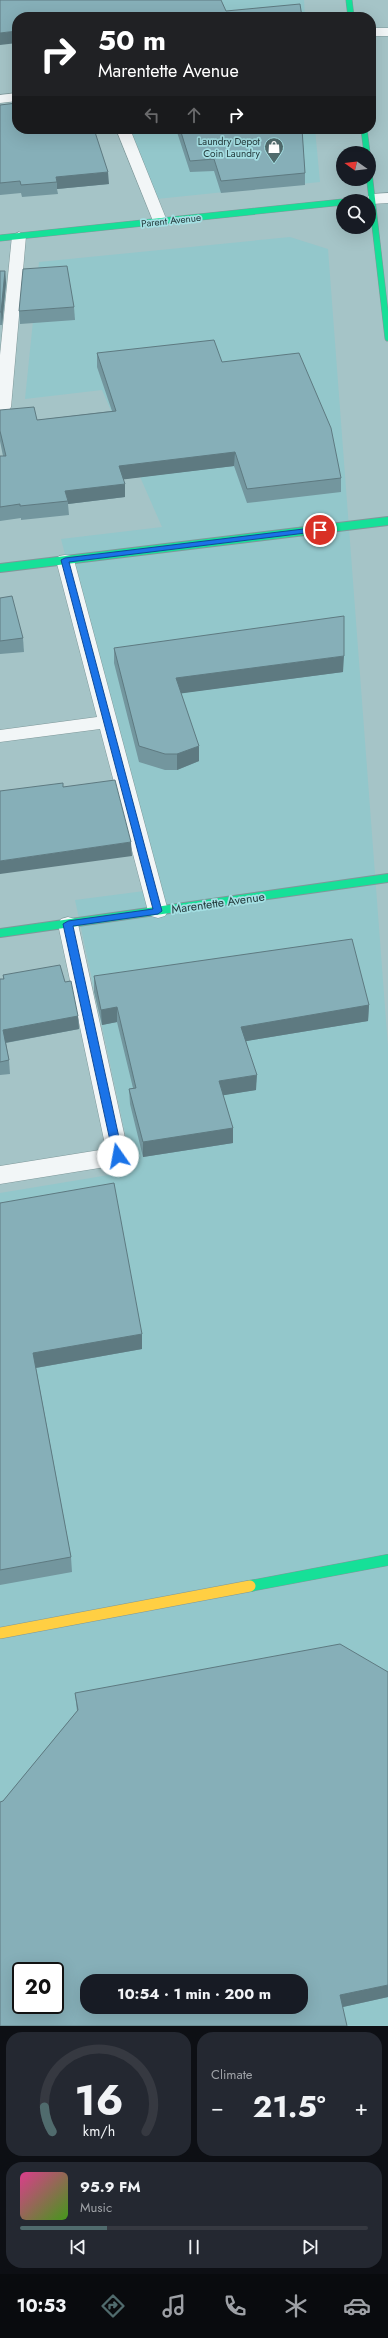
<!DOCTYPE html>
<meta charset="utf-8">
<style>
body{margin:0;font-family:Jost,sans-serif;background:#242831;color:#f1f3f6;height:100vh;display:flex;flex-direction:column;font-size:15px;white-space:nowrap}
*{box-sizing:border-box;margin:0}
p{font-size:13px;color:#9ea1a6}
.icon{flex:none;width:22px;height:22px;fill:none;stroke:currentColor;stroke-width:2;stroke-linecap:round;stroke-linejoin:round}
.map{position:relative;height:2026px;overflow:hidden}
.details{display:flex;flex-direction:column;gap:6px;padding:6px;background:#0d0f14;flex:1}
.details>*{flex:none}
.top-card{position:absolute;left:12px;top:12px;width:364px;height:122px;border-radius:16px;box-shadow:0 4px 16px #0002;background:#202124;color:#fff;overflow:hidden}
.needle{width:26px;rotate:284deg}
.controls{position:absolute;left:336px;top:146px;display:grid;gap:8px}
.controls a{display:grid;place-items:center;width:40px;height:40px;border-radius:50%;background:#171b24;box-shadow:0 4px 16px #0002;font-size:20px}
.speed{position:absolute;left:12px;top:1962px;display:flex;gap:8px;font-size:20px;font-weight:700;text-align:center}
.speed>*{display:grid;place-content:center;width:52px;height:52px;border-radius:50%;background:#171b24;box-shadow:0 4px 16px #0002;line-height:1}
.speed .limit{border:2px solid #111;border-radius:6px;background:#fff;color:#111}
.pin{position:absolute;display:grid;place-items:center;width:34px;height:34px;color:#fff;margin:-17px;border:2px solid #fff;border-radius:50%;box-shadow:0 1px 4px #0007}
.me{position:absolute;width:44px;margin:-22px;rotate:348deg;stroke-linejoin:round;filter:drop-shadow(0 0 3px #0008)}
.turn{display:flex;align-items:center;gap:14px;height:84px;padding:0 20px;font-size:18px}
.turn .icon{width:52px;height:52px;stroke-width:2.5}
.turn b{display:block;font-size:28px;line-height:34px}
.lanes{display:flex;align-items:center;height:38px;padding:0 20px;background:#0003;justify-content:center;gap:20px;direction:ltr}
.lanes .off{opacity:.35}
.big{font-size:30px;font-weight:700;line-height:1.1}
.details .card{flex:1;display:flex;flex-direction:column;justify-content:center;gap:6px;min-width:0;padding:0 14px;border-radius:16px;background:#242831}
.details .dial{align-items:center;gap:0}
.dial svg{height:104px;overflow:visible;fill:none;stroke:#363941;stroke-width:7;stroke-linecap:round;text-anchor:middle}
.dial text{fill:#f1f3f6;stroke:none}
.song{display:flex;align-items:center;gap:12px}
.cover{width:48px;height:48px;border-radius:6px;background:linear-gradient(135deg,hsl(330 70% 55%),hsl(100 70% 35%))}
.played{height:4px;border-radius:2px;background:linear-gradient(90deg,#506b6d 25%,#363941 25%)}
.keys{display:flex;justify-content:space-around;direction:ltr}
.heat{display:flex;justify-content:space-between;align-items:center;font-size:22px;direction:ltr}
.details .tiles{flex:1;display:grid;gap:6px;grid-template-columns:1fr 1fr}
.card:last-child{grid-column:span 2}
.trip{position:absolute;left:80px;top:1974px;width:228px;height:40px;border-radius:16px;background:#171b24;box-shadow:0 4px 16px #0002;font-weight:700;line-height:40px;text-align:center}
.menu{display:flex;height:64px;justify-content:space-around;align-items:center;background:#090b0e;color:#9ea1a6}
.menu .icon{width:28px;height:28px}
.menu .current{color:#506b6d}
.menu b{font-size:18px;color:#f1f3f6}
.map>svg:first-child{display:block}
.built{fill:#93c7cb;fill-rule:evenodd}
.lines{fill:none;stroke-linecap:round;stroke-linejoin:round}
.lane-casing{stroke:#7f989a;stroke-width:1}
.street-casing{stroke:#7f989a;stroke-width:1}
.fast-far2-casing{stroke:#7f989a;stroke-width:7}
.fast-far1-casing{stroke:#7f989a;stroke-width:10}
.fast-casing{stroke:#7f989a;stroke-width:12}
.slow-casing{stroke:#7f989a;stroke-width:12}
.lane{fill:#f2f6f7;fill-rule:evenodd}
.street{fill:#f2f6f7;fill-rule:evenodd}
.fast-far2{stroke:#16e098;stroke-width:6}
.fast-far1{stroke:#16e098;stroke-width:8}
.fast{stroke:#16e098;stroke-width:11}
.slow{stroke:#ffcf43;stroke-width:11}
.wall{fill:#73969e}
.shaded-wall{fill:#5e7a81}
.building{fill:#86afb8;stroke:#5e7a81;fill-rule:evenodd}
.route{fill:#1a73e8;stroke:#114b97}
.labels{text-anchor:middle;stroke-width:3.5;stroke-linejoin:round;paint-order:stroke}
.far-poi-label{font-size:10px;fill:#233b3c;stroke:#a4dfe3;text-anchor:end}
.far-street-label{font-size:10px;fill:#233b3c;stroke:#a4dfe3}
.street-label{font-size:12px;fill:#233b3c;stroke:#a4dfe3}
</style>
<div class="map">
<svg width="388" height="2026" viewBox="0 0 388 2026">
<rect width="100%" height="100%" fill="#a5c4c7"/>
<g class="built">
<polygon points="171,0 304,0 305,17 176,17"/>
<polygon points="125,129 315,129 320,182 147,200"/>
<path d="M290 237 328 249 388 1047V2026H0V1193L133 1171 75 900 152 890 61 539 162 527 102 390 25 399 39 262ZM21 1971H55V2005H21ZM87 1981H301V2007H87Z"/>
</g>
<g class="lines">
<defs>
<g id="lane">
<rect x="371" y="28" width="17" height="8"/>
<polygon points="17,93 17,101 0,103 0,95"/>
<polygon points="116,129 130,129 167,221 165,224 155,224 153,221"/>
<polygon points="19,232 26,236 11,407 9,410 0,413 0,355 12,236"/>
<polygon points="65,555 71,556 74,560 168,911 165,916 158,918 151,916 148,911 100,729 0,742 0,730 97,717 56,560 59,556"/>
<polygon points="68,917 75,919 78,924 129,1156 126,1162 118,1165 0,1184 0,1166 106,1149 58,924 61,919"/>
</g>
<polygon id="street" points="388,193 388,203 372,204 364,199 372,194"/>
<g id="fast-far2">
<polyline points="349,0 351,17"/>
<polyline points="364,129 367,153"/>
<polyline points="369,173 388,338"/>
<polyline points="0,238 343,202"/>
</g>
<g id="fast-far1">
<polyline points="0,568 388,521"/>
<polyline points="0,933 388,878"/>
</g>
<polyline id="fast" points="250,1586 388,1560"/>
<polyline id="slow" points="0,1633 250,1586"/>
</defs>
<use href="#lane" class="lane-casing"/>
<use href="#street" class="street-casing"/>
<use href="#fast-far2" class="fast-far2-casing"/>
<use href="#fast-far1" class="fast-far1-casing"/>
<use href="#fast" class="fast-casing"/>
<use href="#slow" class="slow-casing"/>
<use href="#lane" class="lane"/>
<use href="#street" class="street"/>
<use href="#fast-far2" class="fast-far2"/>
<use href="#fast-far1" class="fast-far1"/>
<use href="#fast" class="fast"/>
<use href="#slow" class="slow"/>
</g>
<g class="wall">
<polygon points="0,105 17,129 109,184 57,189 58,194 22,197 21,193 0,195"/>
<polygon points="176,129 302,129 305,173 305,185 221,193 214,171 190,172"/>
<polygon points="0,271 5,271 6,283 2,325 0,325"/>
<polygon points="74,307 75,320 20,324 19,311"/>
<polygon points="97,353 222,362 341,478 341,492 247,503 234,466 123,479 125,497 68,504 69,515 21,520 21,518 0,521 0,456 3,456 0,441 0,410 37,420 112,411 97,367"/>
<polygon points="0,598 23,638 24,652 0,654"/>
<polygon points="114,648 343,672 181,693 199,761 177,770 165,770 139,762 114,663"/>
<polygon points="3,975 78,1016 79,1029 6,1043 9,1060 10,1074 0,1075 0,979 3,979"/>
<polygon points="94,976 369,1005 368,1021 246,1041 256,1090 223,1095 233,1128 233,1143 143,1157 130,1104 129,1089 133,1088 117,1022 102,1025 94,992"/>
<polygon points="0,1203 142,1349 36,1368 71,1557 72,1572 0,1585"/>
<polygon points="75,1693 388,1997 343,2007 3,1801 77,1711"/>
</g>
<g class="shaded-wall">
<polygon points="17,31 17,43 0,45 0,33"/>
<polygon points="108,172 109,184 57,189 57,182 56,177"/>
<polygon points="5,271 6,283 2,325 1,312"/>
<polygon points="235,452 234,466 119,480 119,466"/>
<polygon points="125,484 125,497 68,504 68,501 65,491"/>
<polygon points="344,656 343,672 177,694 176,678"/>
<polygon points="199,746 199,761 177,770 177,754"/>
<polygon points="131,842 132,856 0,874 0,861"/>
<polygon points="369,1005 368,1021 241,1042 241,1027"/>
<polygon points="117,1007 117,1022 102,1025 101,1010"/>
<polygon points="78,1016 79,1029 4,1043 3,1030"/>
<polygon points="257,1075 256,1090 219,1096 219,1081"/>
<polygon points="233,1128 233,1143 143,1157 143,1142"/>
<polygon points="142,1334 142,1349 35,1368 33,1353"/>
<polygon points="388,1985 388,1997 338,2008 340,1995"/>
</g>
<g class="building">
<polygon points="0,0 221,0 226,11 300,4 302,17 17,17 17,31 0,33"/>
<polygon points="17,103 17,129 94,129 108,172 56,177 57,182 21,185 20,181 0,183 0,105"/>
<polygon points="180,129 302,129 305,173 221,181 214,159 190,161"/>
<polygon points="67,266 74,307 19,311 23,269"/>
<polygon points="0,271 5,271 1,312 0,312"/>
<polygon points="214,340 222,362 299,353 331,428 341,478 247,489 235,452 119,466 125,484 65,491 68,501 20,506 20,504 0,507 0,456 6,456 0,431 0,410 34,407 37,420 116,411 97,353"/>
<polygon points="12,596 23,638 0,641 0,598"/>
<polygon points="344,616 344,656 176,678 199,746 177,754 165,754 139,746 114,648"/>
<polygon points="115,780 131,842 0,861 0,791 63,783 63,787"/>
<polygon points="352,939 369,1005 241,1027 257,1075 219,1081 233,1128 143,1142 129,1089 136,1088 117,1007 101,1010 94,976"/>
<polygon points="60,965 65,982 71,981 78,1016 3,1030 9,1060 0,1062 0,979 4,979 3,975"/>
<polygon points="114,1183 142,1334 33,1353 71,1557 0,1570 0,1203"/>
<path d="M340 1644 388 1672V1985L340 1995 347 2026H0V1802L3 1801 78 1710 75 1693ZM21 1971H55V2005H21ZM87 1981H301V2007H87Z"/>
</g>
<polygon class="route" points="320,527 323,530 322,531 69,562 162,911 158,914 73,926 123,1156 121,1159 114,1159 63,924 68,921 153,909 61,560 65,558"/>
<defs>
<symbol id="shop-pin" viewBox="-11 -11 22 30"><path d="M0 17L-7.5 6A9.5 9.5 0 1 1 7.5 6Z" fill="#506b6d" stroke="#a4dfe3"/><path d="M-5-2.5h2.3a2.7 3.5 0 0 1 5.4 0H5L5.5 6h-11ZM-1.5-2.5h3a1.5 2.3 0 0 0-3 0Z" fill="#fff"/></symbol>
</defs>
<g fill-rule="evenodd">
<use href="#shop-pin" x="263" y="136" width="22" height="30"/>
</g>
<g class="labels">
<g class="far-poi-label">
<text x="260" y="145">Laundry Depot<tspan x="260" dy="12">Coin Laundry</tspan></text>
</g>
<g class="far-street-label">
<text transform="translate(171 220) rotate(-6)" y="4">Parent Avenue</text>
</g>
<g class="street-label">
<text transform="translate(218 903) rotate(-8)" y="4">Marentette Avenue</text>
</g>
</g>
</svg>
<div class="controls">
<a><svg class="needle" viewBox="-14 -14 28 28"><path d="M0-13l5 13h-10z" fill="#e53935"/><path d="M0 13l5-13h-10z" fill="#9ea1a6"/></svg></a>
<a><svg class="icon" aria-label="search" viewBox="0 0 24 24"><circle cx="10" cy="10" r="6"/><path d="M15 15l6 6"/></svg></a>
</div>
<div class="speed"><div class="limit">20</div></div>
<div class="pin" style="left:320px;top:530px;background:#d93025"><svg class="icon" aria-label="arrive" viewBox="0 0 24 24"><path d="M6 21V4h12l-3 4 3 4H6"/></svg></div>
<svg class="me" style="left:118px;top:1156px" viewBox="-20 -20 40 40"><circle r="19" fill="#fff"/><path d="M0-13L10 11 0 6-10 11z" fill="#1a73e8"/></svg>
<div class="trip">10:54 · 1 min · 200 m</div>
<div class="top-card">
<div class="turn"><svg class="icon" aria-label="right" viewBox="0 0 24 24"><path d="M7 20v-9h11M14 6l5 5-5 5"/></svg><div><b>50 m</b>Marentette Avenue</div></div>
<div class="lanes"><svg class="icon off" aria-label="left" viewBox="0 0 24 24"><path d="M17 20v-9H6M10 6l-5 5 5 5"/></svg><svg class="icon off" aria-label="ahead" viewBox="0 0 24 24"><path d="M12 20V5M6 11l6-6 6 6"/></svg><svg class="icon" aria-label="right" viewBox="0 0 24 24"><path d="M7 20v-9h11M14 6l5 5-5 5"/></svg></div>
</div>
</div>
<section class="details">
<div class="tiles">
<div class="card dial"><svg viewBox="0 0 100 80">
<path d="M14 69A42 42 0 1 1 86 69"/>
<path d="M14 69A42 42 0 0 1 8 50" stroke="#506b6d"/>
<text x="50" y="56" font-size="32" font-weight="700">16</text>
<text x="50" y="72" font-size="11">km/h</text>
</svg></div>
<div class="card"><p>Climate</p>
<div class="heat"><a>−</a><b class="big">21.5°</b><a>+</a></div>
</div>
<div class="card">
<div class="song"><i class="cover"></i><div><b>95.9 FM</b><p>Music</p></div></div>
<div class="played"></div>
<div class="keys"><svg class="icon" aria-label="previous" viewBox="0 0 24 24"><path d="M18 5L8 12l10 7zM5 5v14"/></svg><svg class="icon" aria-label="pause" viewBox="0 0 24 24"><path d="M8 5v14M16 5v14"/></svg><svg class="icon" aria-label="next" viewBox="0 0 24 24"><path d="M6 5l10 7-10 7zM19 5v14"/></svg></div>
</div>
</div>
</section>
<nav class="menu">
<b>10:53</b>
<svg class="icon current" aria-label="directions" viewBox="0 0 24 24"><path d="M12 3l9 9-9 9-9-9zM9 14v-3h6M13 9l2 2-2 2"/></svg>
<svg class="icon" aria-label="music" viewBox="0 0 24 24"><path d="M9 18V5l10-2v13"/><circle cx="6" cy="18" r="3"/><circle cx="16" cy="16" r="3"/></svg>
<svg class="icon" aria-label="phone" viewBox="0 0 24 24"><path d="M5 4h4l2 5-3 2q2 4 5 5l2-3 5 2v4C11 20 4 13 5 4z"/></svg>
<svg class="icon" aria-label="climate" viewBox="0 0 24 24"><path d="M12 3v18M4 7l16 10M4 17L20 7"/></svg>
<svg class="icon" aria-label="car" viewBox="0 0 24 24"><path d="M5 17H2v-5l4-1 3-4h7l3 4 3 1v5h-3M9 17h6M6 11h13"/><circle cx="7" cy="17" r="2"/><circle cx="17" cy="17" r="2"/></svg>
</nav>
